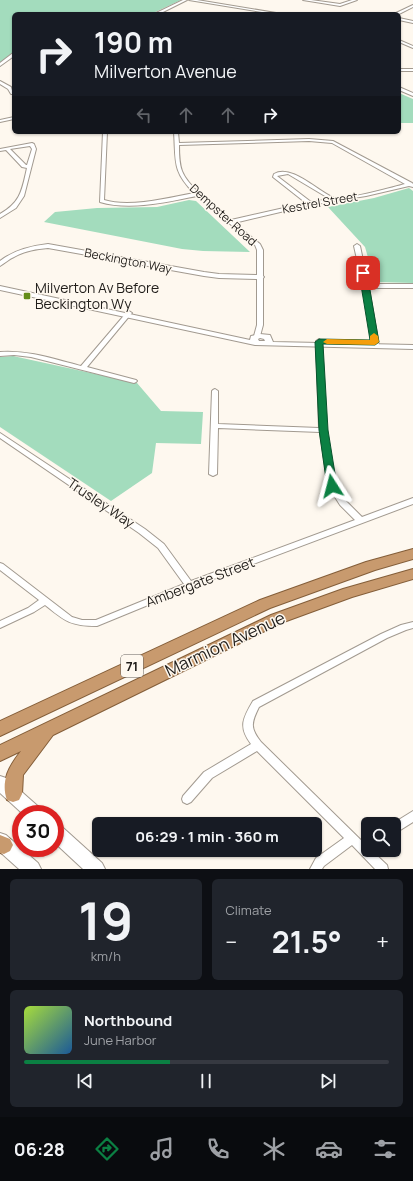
<!DOCTYPE html>
<meta charset="utf-8">
<style>
body{margin:0;font-family:Manrope,sans-serif;background:#20242c;color:#f1f3f6;height:100vh;display:flex;flex-direction:column;font-size:15px;white-space:nowrap}
*{box-sizing:border-box;margin:0}
p{font-size:13px;color:#9ea1a6}
.icon{flex:none;width:22px;height:22px;fill:none;stroke:currentColor;stroke-width:2;stroke-linecap:round;stroke-linejoin:round}
.map{position:relative;height:869px;overflow:hidden}
.panel{display:flex;flex-direction:column;gap:10px;padding:10px;background:#0d0f14;flex:1}
.panel>*{flex:none}
.banner{position:absolute;left:12px;top:12px;width:389px;height:122px;border-radius:6px;box-shadow:0 1px 3px #0004;background:#171b24;color:#f1f3f6;overflow:hidden}
.controls{position:absolute;left:361px;top:817px;display:grid;gap:8px}
.controls a{display:grid;place-items:center;width:40px;height:40px;border-radius:6px;background:#171b24;box-shadow:0 1px 3px #0004;font-size:20px}
.speed{position:absolute;left:12px;top:805px;display:flex;gap:8px;font-size:20px;font-weight:700;text-align:center}
.speed>*{display:grid;place-content:center;width:52px;height:52px;border-radius:50%;background:#171b24;box-shadow:0 1px 3px #0004;line-height:1}
.speed .limit{border:6px solid #d22;background:#fff;color:#111}
.pin{position:absolute;display:grid;place-items:center;width:34px;height:34px;color:#fff;margin:-17px;border-radius:8px;box-shadow:0 2px 6px #0006}
.me{position:absolute;width:44px;margin:-22px;rotate:351deg;stroke-linejoin:round;filter:drop-shadow(0 0 3px #0008)}
.turn{display:flex;align-items:center;gap:14px;height:84px;padding:0 16px;font-size:18px}
.turn .icon{width:52px;height:52px;stroke-width:2.5}
.turn b{display:block;font-size:28px;line-height:34px}
.lanes{display:flex;align-items:center;height:38px;padding:0 16px;background:#0003;justify-content:center;gap:20px;direction:ltr}
.lanes .off{opacity:.35}
.big{font-size:30px;font-weight:700;line-height:1.1}
.panel .widget{flex:1;display:flex;flex-direction:column;justify-content:center;gap:6px;min-width:0;padding:0 14px;border-radius:6px;background:#20242c}
.panel .dial{align-items:center;gap:0}
.dial b{font-size:52px;line-height:1}
.song{display:flex;align-items:center;gap:12px}
.cover{width:48px;height:48px;border-radius:6px;background:linear-gradient(135deg,hsl(80 70% 55%),hsl(210 70% 35%))}
.played{height:4px;border-radius:2px;background:linear-gradient(90deg,#0b8043 40%,#363941 40%)}
.keys{display:flex;justify-content:space-around;direction:ltr}
.heat{display:flex;justify-content:space-between;align-items:center;font-size:22px;direction:ltr}
.panel .tiles{flex:1;display:grid;gap:10px;grid-template-columns:1fr 1fr}
.widget:last-child{grid-column:span 2}
.trip{position:absolute;left:92px;top:817px;width:230px;height:40px;border-radius:6px;background:#171b24;box-shadow:0 1px 3px #0004;font-weight:700;line-height:40px;text-align:center}
.tab-bar{display:flex;height:64px;justify-content:space-around;align-items:center;background:#090b0e;color:#9ea1a6}
.tab-bar .icon{width:28px;height:28px}
.tab-bar .on{color:#0b8043}
.tab-bar b{font-size:18px;color:#f1f3f6}
.map>svg:first-child{display:block}
.green{fill:#a3dcbd}
.lines{fill:none;stroke-linecap:round;stroke-linejoin:round}
.minor-casing{stroke:#a29a90;stroke-width:2}
.tertiary-casing{stroke:#a29a90;stroke-width:2}
.secondary-casing{stroke:#a29a90;stroke-width:2}
.trunk-casing{stroke:#845e39;stroke-width:2}
.minor{fill:#fff;fill-rule:evenodd}
.tertiary{fill:#fff;fill-rule:evenodd}
.secondary{fill:#fff;fill-rule:evenodd}
.trunk{fill:#c89a6e;fill-rule:evenodd}
.route{fill:#0b8043;stroke:#07532c}
.slow{fill:#f59e0b}
.poi-dot{fill:#638c19;stroke:#fef8ef;stroke-width:1.5}
.labels{text-anchor:middle;stroke-width:3;stroke-linejoin:round;paint-order:stroke}
.far-street-label{font-size:12px;fill:#201d1a;stroke:#fef8ef}
.shield{fill:#fef8ef;stroke:#635f5a;stroke-width:1}
.shield-label{font-size:13px;font-weight:bold;fill:#201d1a}
.poi-label{font-size:14px;fill:#201d1a;stroke:#fef8ef;text-anchor:start}
.street-label{font-size:14px;fill:#201d1a;stroke:#fef8ef}
.near-street-label{font-size:17px;fill:#201d1a;stroke:#fef8ef}
</style>
<div class="map">
<svg width="413" height="869" viewBox="0 0 413 869">
<rect width="100%" height="100%" fill="#fef8ef"/>
<g class="green">
<polygon points="0,0 181,0 151,14 14,14 14,52 0,63"/>
<polygon points="399,93 413,99 413,123 399,123"/>
<polygon points="409,188 413,191 413,283 375,282 365,247 328,207 374,198"/>
<polygon points="189,200 196,201 250,252 203,251 182,249 44,222 55,212 97,208 157,207"/>
<polygon points="13,356 137,383 161,411 203,412 201,444 156,443 152,473 111,501 0,427 0,357"/>
</g>
<g class="lines">
<defs>
<g id="minor">
<polygon points="183,0 187,0 159,14 154,14"/>
<polygon points="189,0 197,0 282,14 274,14"/>
<polygon points="303,0 311,0 340,4 352,0 357,0 340,6"/>
<polygon points="413,5 413,7 399,14 394,14"/>
<polygon points="399,18 413,21 413,23 399,20"/>
<polygon points="399,40 413,46 413,48 399,42"/>
<polygon points="13,53 14,53 14,56 0,66 0,63"/>
<rect x="399" y="69" width="14" height="2"/>
<polygon points="0,81 11,87 13,94 11,94 8,89 0,84"/>
<polygon points="399,87 413,93 413,96 399,90"/>
<polygon points="14,117 14,119 0,122 0,120"/>
<path d="M103 132H107L104 200C129 208 169 198 194 193 172 171 176 161 174 132H178L179 143 309 139 333 141 412 183 413 184V187L409 186 366 196 310 205 234 223 260 244 263 250V276L264 277 263 278V325L260 336 257 338 254 336 257 325V279L219 278 204 276 48 248C36 249 24 251 14 257 9 259 5 263 0 266V261C14 250 31 246 48 244L204 272 219 274 257 275V250L255 245 197 196C167 202 130 211 100 202ZM309 141 332 143 405 184C394 187 342 201 334 198 317 191 292 164 274 174L273 177 306 203 231 220C217 209 188 187 182 171 179 163 179 153 179 145ZM288 174 330 199 311 202 277 176Z"/>
<path d="M32 143 34 144 36 149 24 196 16 208 0 218V214C21 202 22 190 27 168L22 167 6 150 0 151V149ZM30 146 32 149 27 165H26L10 149Z"/>
<polygon points="357,244 360,246 368,284 413,284 413,288 369,288 379,346 376,348 373,346 363,286 354,246"/>
<path d="M129 311 132 313 131 314 87 367 136 380 137 381 136 382 134 383 31 357 14 355 0 356V352C28 350 54 359 81 366L127 312Z"/>
<path d="M319 339 322 341 326 430 336 486 346 501 362 517 413 498V504L192 587 97 626C70 626 65 621 45 605L34 612 0 628V621L28 608 39 600 0 570V563L3 564 72 617 82 620H96L184 584 158 548 139 533 0 438V433L145 529 164 544 191 581 355 520 340 505 328 486 320 432 218 428 217 474 213 476 209 474 212 391 213 390 215 389 218 391V424L319 428 316 341Z"/>
<path d="M413 622V628L406 630 387 638 259 707C251 723 250 728 261 742L368 847V850H371L387 865 388 869H375L352 845 324 866 322 869H310L316 858 344 838 257 751 212 778 191 802 187 804 183 802 182 799 183 796 204 772 251 744C238 727 243 718 253 701L381 634 401 625Z"/>
<polygon points="413,811 413,822 394,834 394,824 392,824"/>
</g>
<path id="tertiary" d="M0 286 250 340 251 336 260 334 270 335 273 342 413 345V349L255 345 0 290ZM260 338 264 339 265 341H259L258 339Z"/>
<g id="secondary">
<polygon points="0,776 6,778 41,809 43,814 23,814 0,793"/>
<polygon points="55,824 61,826 102,863 105,869 83,869 55,843"/>
<polygon points="0,833 6,835 38,863 41,869 19,869 0,852"/>
</g>
<g id="trunk">
<polygon points="413,549 413,559 375,570 270,608 0,736 0,721 260,600 366,562"/>
<path d="M413 569V579L352 597 281 623 53 735 23 775 22 794 19 800 13 802 7 800C0 781 10 765 21 751L0 761V745L271 615 343 589Z"/>
<polygon points="0,835 10,839 13,845 10,851 4,854 0,853"/>
</g>
</defs>
<use href="#minor" class="minor-casing"/>
<use href="#tertiary" class="tertiary-casing"/>
<use href="#secondary" class="secondary-casing"/>
<use href="#trunk" class="trunk-casing"/>
<use href="#minor" class="minor"/>
<use href="#tertiary" class="tertiary"/>
<use href="#secondary" class="secondary"/>
<use href="#trunk" class="trunk"/>
</g>
<polygon class="route" points="360,271 366,271 367,273 379,342 375,345 323,344 328,430 337,486 332,490 327,486 319,430 315,342 319,339 370,340 359,273"/>
<polygon class="slow" points="374,333 378,336 379,342 375,345 327,344 323,342 327,339 370,340 370,336"/>
<rect class="poi-dot" x="23" y="292" width="8" height="8" rx="2"/>
<g class="labels">
<g class="far-street-label">
<text transform="translate(320 203) rotate(-10)" y="4">Kestrel Street</text>
<text transform="translate(223 215) rotate(42)" y="4">Dempster Road</text>
<text transform="translate(128 261) rotate(11)" y="4">Beckington Way</text>
</g>
<rect class="shield" x="121" y="655" width="22" height="22" rx="3"/>
<g class="shield-label">
<text x="132" y="671">71</text>
</g>
<g class="poi-label">
<text x="35" y="293">Milverton Av Before<tspan x="35" dy="16">Beckington Wy</tspan></text>
</g>
<g class="street-label">
<text transform="translate(101 503) rotate(34)" y="5">Trusley Way</text>
<text transform="translate(200 582) rotate(-21)" y="5">Ambergate Street</text>
</g>
<g class="near-street-label">
<text transform="translate(225 644) rotate(-25)" y="6">Marmion Avenue</text>
</g>
</g>
</svg>
<div class="controls">
<a><svg class="icon" aria-label="search" viewBox="0 0 24 24"><circle cx="10" cy="10" r="6"/><path d="M15 15l6 6"/></svg></a>
</div>
<div class="speed"><div class="limit">30</div></div>
<div class="pin" style="left:363px;top:273px;background:#d93025"><svg class="icon" aria-label="arrive" viewBox="0 0 24 24"><path d="M6 21V4h12l-3 4 3 4H6"/></svg></div>
<svg class="me" style="left:332px;top:486px" viewBox="-20 -20 40 40"><path d="M0-17L14 15 0 8-14 15z" fill="#0b8043" stroke="#fff" stroke-width="4"/></svg>
<div class="trip">06:29 · 1 min · 360 m</div>
<div class="banner">
<div class="turn"><svg class="icon" aria-label="right" viewBox="0 0 24 24"><path d="M7 20v-9h11M14 6l5 5-5 5"/></svg><div><b>190 m</b>Milverton Avenue</div></div>
<div class="lanes"><svg class="icon off" aria-label="left" viewBox="0 0 24 24"><path d="M17 20v-9H6M10 6l-5 5 5 5"/></svg><svg class="icon off" aria-label="ahead" viewBox="0 0 24 24"><path d="M12 20V5M6 11l6-6 6 6"/></svg><svg class="icon off" aria-label="ahead" viewBox="0 0 24 24"><path d="M12 20V5M6 11l6-6 6 6"/></svg><svg class="icon" aria-label="right" viewBox="0 0 24 24"><path d="M7 20v-9h11M14 6l5 5-5 5"/></svg></div>
</div>
</div>
<section class="panel">
<div class="tiles">
<div class="widget dial"><b>19</b><p>km/h</p></div>
<div class="widget"><p>Climate</p>
<div class="heat"><a>−</a><b class="big">21.5°</b><a>+</a></div>
</div>
<div class="widget">
<div class="song"><i class="cover"></i><div><b>Northbound</b><p>June Harbor</p></div></div>
<div class="played"></div>
<div class="keys"><svg class="icon" aria-label="previous" viewBox="0 0 24 24"><path d="M18 5L8 12l10 7zM5 5v14"/></svg><svg class="icon" aria-label="pause" viewBox="0 0 24 24"><path d="M8 5v14M16 5v14"/></svg><svg class="icon" aria-label="next" viewBox="0 0 24 24"><path d="M6 5l10 7-10 7zM19 5v14"/></svg></div>
</div>
</div>
</section>
<nav class="tab-bar">
<b>06:28</b>
<svg class="icon on" aria-label="directions" viewBox="0 0 24 24"><path d="M12 3l9 9-9 9-9-9zM9 14v-3h6M13 9l2 2-2 2"/></svg>
<svg class="icon" aria-label="music" viewBox="0 0 24 24"><path d="M9 18V5l10-2v13"/><circle cx="6" cy="18" r="3"/><circle cx="16" cy="16" r="3"/></svg>
<svg class="icon" aria-label="phone" viewBox="0 0 24 24"><path d="M5 4h4l2 5-3 2q2 4 5 5l2-3 5 2v4C11 20 4 13 5 4z"/></svg>
<svg class="icon" aria-label="climate" viewBox="0 0 24 24"><path d="M12 3v18M4 7l16 10M4 17L20 7"/></svg>
<svg class="icon" aria-label="car" viewBox="0 0 24 24"><path d="M5 17H2v-5l4-1 3-4h7l3 4 3 1v5h-3M9 17h6M6 11h13"/><circle cx="7" cy="17" r="2"/><circle cx="17" cy="17" r="2"/></svg>
<svg class="icon" aria-label="filters" viewBox="0 0 24 24"><path d="M4 7h16M4 17h16"/><circle cx="9" cy="7" r="2"/><circle cx="15" cy="17" r="2"/></svg>
</nav>
